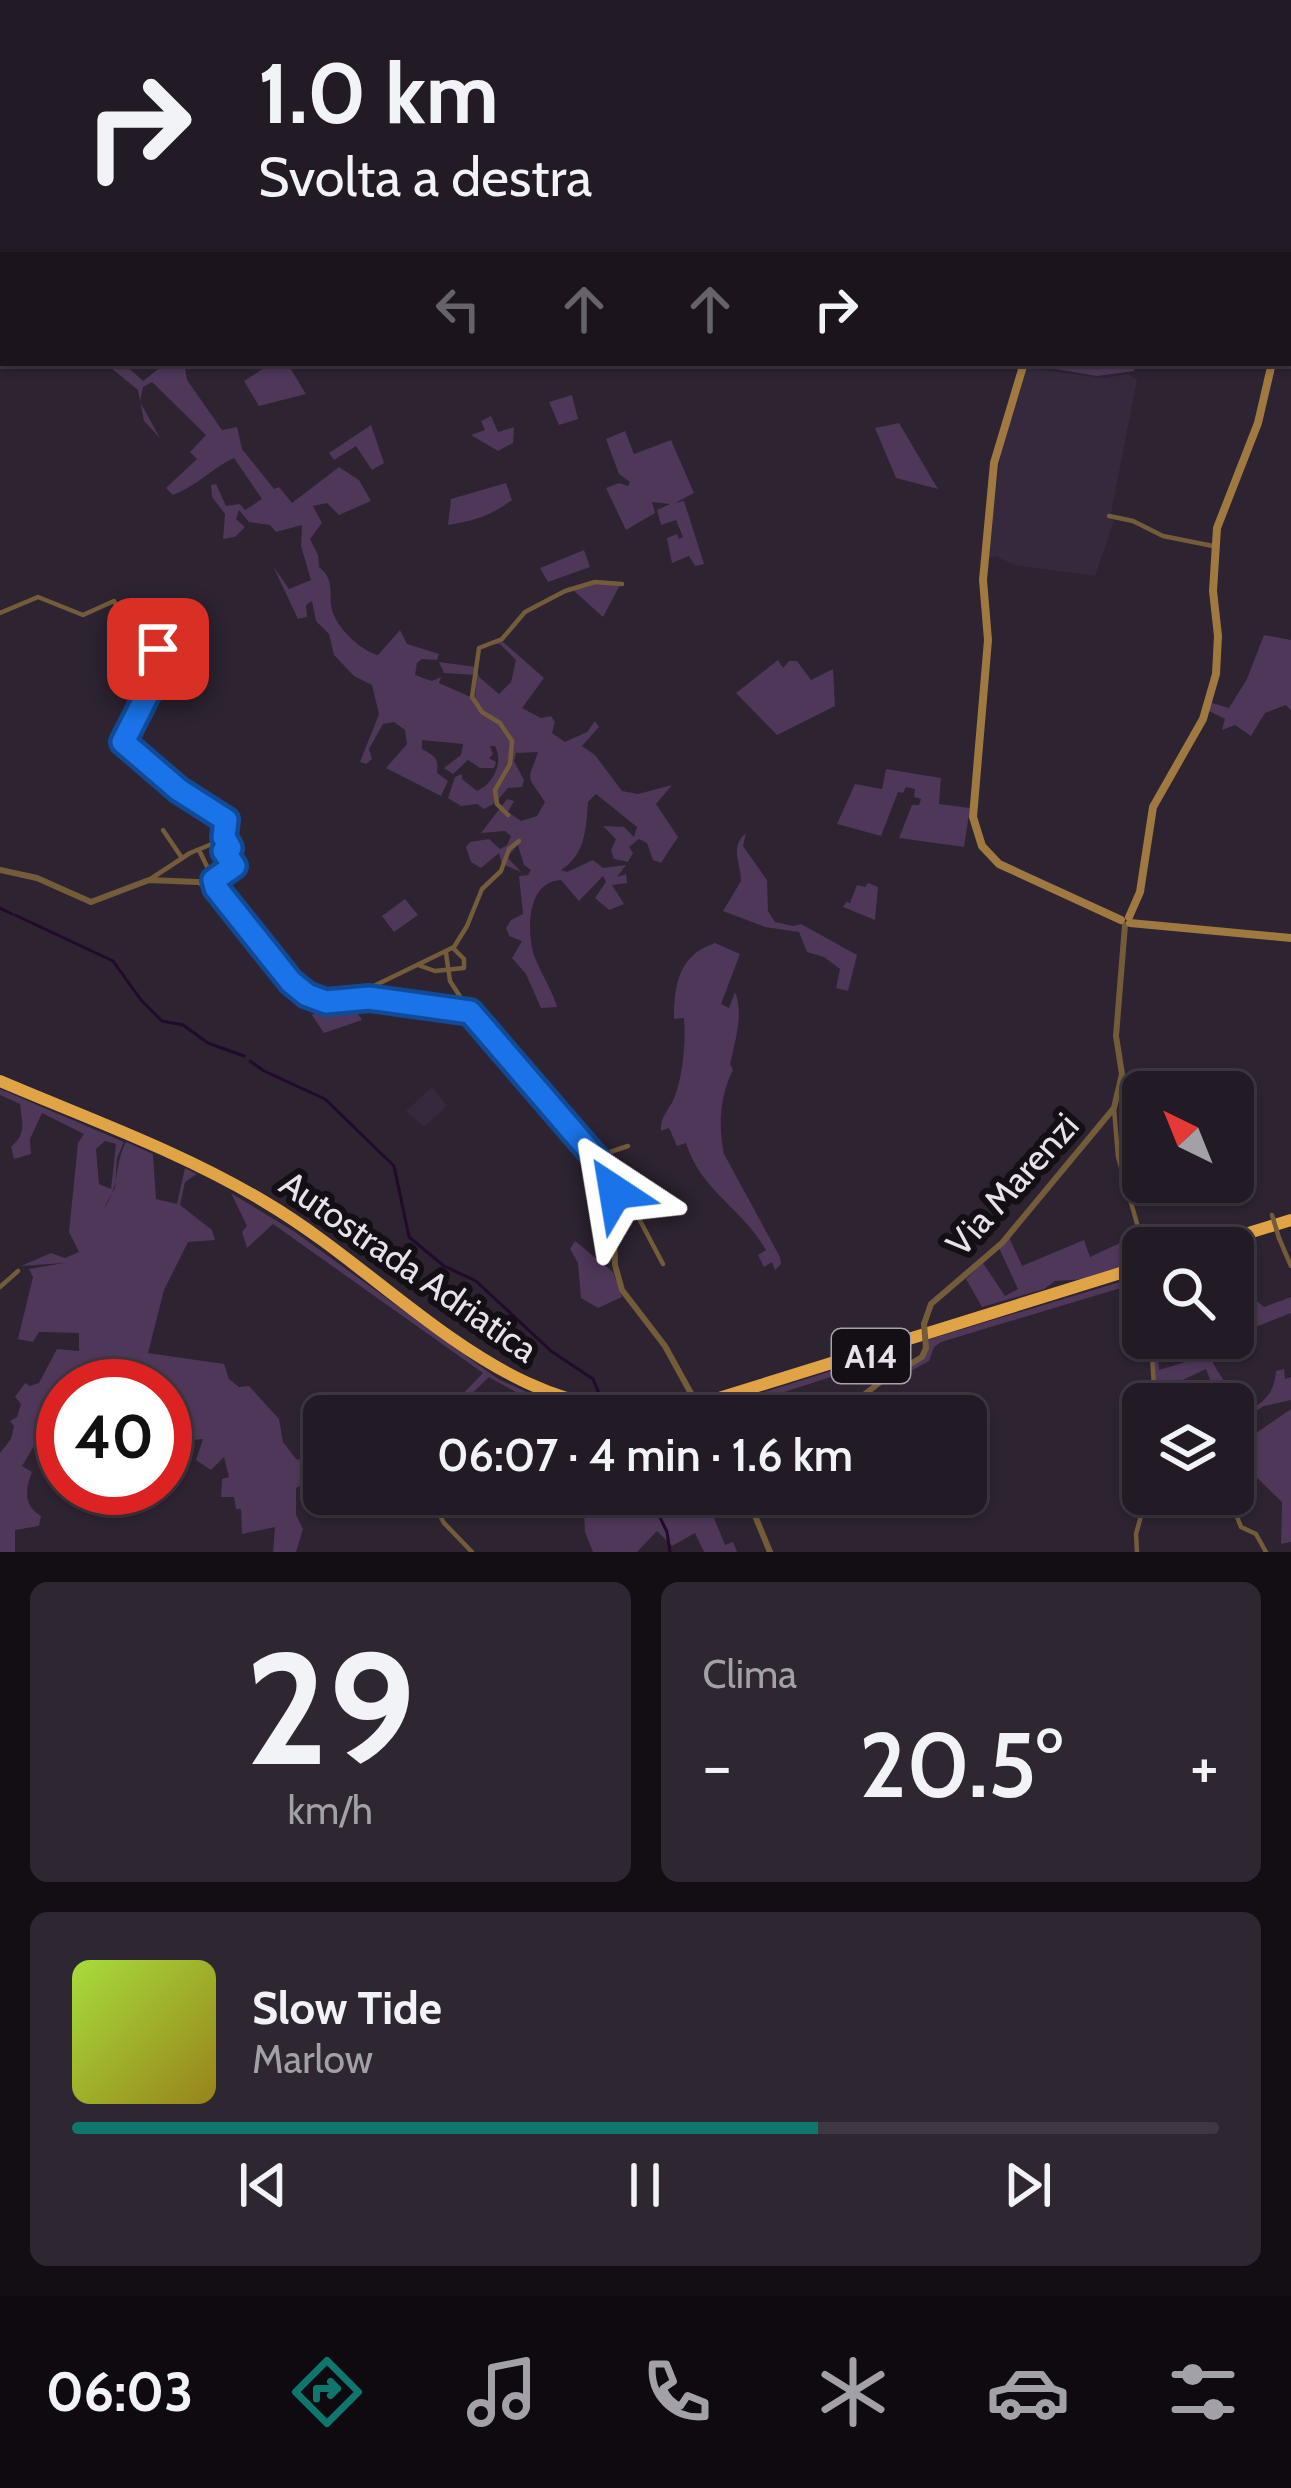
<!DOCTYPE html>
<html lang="it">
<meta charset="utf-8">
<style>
body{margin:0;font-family:Cabin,sans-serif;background:#2e2732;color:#f1f3f6;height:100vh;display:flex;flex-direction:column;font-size:45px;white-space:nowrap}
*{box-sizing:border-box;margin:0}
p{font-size:39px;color:#a2a1a7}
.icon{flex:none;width:66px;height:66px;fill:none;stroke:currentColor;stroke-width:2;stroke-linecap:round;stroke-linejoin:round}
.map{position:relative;height:1552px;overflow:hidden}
.panel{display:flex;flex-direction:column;gap:30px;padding:30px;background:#130e14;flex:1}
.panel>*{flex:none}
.guide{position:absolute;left:0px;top:0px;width:1293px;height:366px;box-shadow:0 3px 9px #0004,0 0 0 3px #3f3842;background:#221a25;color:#f1f3f6;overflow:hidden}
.needle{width:78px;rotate:317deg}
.tools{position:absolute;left:1122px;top:1071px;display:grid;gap:24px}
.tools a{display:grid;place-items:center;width:132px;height:132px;border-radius:18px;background:#221a25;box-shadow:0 3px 9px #0004,0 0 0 3px #3f3842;font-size:60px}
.speed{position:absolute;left:36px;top:1359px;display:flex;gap:24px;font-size:60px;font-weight:700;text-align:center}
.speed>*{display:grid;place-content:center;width:156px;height:156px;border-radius:50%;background:#221a25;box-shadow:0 3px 9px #0004,0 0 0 3px #3f3842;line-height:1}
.speed .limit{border:18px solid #d22;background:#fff;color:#111}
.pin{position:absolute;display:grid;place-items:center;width:102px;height:102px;color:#fff;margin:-51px;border-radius:24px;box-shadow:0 6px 18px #0006}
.me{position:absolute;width:132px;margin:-66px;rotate:327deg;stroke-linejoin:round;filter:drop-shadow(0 0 9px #0008)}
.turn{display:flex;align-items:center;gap:42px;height:252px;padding:0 60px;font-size:54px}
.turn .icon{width:156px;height:156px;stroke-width:2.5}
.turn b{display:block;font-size:84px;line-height:102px}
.lanes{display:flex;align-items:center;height:114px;padding:0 60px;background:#0003;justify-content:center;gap:60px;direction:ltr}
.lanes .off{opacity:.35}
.big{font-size:90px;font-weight:600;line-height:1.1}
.panel .card{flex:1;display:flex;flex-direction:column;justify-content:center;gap:18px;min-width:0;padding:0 42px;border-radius:18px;background:#2e2732}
.panel .dial{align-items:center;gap:0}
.dial b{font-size:156px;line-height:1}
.song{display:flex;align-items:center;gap:36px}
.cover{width:144px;height:144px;border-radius:18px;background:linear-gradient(135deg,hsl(80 70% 55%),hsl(50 70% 35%))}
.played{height:12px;border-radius:6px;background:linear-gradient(90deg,#0f766e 65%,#3f3842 65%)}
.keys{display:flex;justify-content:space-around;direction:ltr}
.heat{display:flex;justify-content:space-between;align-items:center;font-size:66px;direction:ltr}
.panel .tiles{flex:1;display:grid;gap:30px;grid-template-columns:1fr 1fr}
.card:last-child{grid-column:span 2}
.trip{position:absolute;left:303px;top:1395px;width:684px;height:120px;border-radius:18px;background:#221a25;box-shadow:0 3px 9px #0004,0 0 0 3px #3f3842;font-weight:600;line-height:120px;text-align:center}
.menu{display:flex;height:192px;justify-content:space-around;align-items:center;background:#0e0a0f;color:#a2a1a7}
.menu .icon{width:84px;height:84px}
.menu .current{color:#0f766e}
.menu b{font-size:54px;color:#f1f3f6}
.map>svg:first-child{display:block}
.built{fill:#36293d}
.green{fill:#4e3759;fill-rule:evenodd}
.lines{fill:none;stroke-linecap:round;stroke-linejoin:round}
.stream{stroke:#220a2c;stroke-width:3}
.minor{stroke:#745c3a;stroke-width:4.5}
.tertiary{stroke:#745c3a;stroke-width:6}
.secondary{stroke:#a07940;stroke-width:8}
.primary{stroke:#c18f43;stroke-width:9}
.motorway{stroke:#e0a345;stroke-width:12}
.minor-bridge{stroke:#745c3a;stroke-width:4.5}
.tertiary-bridge{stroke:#745c3a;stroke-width:6}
.route-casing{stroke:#114b97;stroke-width:30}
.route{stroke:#1a73e8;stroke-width:21}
.labels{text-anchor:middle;stroke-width:12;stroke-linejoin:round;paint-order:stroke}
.shield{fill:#130f15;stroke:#a7a2ab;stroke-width:3}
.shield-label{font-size:33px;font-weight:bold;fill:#e7e1eb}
.street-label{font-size:36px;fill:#e7e1eb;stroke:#130f15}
</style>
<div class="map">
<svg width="1291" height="1552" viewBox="0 0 1291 1552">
<rect width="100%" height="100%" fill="#2d2331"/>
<g class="built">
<polygon points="1027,368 1103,378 1128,374 1137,380 1110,519 1114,521 1095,576 1015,565 995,556 988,559 1001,450"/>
<polygon points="432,1087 447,1106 424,1127 406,1111"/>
</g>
<g class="green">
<path d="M105 363H123L143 381 166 363H184L187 380 222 430 237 427 242 449 274 489 279 487 292 503 339 467 359 480 371 501 339 515 327 503 313 506 322 523 310 539 318 555 319 567C337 581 327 596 333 613 339 630 363 652 378 655L400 630 407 644 439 654 437 660 422 659 417 663 415 675 432 681 441 677 439 683 475 699 477 675 444 673 439 662 476 667 479 677 499 694 511 682 516 660 500 644 485 645 502 641 544 678 522 708 541 718 551 716 555 722 552 733 565 742 587 732 595 721 599 727 582 746 595 755 622 791 638 794 672 785 656 804 678 837 661 863 653 860 647 843 639 839 629 847 633 853 628 862 614 859 611 850 616 839 603 826 624 827 634 837 637 827 596 794 588 802C586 830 585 855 561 870L567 872 593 860 603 868 626 865 617 877 626 874 627 883 612 885 624 904 609 910 595 898 606 882 603 876 579 901 561 880C531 882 528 917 531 942 534 965 551 985 557 1007L541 1008 526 974 512 958 522 941 509 936 506 928 511 920 523 914 519 876 528 875 531 870 524 865 518 845 507 857 521 872 502 864 499 853 481 868 471 862 466 847 470 842 489 839 500 849 507 845 511 836 505 831 481 833 507 799 514 801 508 812 521 821 537 816 545 802C526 773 527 784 538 752L516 753 514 761 524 780 522 787 508 788 495 803 484 809 477 804 461 806 448 798 455 777 462 774V779L477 791C493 784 504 763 495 746H490L493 754 489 758 496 762 494 768H480L468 760 453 774 444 768 461 755 463 744 422 740V749C434 756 439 757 437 773L448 781 441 796 386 768 407 744 405 730 394 722 383 724 369 749 372 759 366 764 360 762 379 714 372 685 354 676 334 655 329 634 316 621 312 601 306 605 307 617 298 619 273 566 289 589 311 580 301 546 302 525 276 532 270 525 249 522 239 510 236 519 245 527 235 537 223 539 225 514 212 497 211 485 216 484 226 506 240 504 245 510 262 499 234 458C212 468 197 486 173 495L166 488 197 459 190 452 206 435 152 382 143 387 140 402 160 438 144 421 138 390Z"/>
<polygon points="272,363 287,363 306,394 259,406 244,381"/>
<polygon points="1136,363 1134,371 1097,376 1026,364"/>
<polygon points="572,395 578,419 559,425 549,402"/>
<polygon points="491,416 498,432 514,427 513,443 498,451 471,435 485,430 481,421"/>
<polygon points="899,423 938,489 896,478 875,428"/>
<polygon points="371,425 384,463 372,470 356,446 334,460 329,453"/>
<polygon points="625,431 634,454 671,440 694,493 675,503 684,501 704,564 695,566 689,556 672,563 667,538 677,534 679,539 683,537 676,520 661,525 657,510 670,504 652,502 655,513 626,530 606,488 619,483 628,486 630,482 619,474 606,439"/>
<path d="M506 483 512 500C492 515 474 521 448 525L451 499Z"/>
<polygon points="584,550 590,567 548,582 540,568"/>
<polygon points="599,582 620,585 603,617 572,589"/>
<polygon points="1264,635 1291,640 1291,711 1286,705 1265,713 1251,736 1235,725 1222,730 1225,719 1207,710 1209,702 1229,708 1247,679"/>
<polygon points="778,660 783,668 789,661 797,661 811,680 833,669 835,706 777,735 736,693"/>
<polygon points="886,769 941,778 939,804 970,808 964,847 899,838 912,805 919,805 921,799 914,797 915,789 906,787 903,793 898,792 881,836 837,824 855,784 882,789"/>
<path d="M746 833 743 846 767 880 768 911 775 922 793 926 801 924 857 955 848 991 836 988 840 969 824 957 807 952 799 932 765 927 723 911 741 881C741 863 729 847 746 833Z"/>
<polygon points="868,883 878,887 875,920 843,907 846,902 850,903 857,885 865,887"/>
<polygon points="405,899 418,915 394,932 382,916"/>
<path d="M715 943 740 954 721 1004 729 1008 735 992C744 1013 735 1042 730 1064L733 1070C720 1095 718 1126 724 1154L780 1257 781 1264 775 1270 772 1262 764 1267 758 1255 766 1250C741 1207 701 1191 686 1143L677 1146 669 1128 661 1131C660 1115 670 1110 675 1096 683 1074 686 1041 684 1018L674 1019C674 984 679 955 715 943Z"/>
<polygon points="350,1001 362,1020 324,1033 312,1015 335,1003"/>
<path d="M0 1089 124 1142 117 1158 115 1188 103 1210C121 1186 113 1167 126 1142L153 1154 156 1199 177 1204 185 1168 197 1174 185 1182 180 1205 212 1230 215 1240 188 1242 164 1290 148 1353 224 1364 229 1379 239 1387 249 1386 279 1419 283 1442 296 1459 320 1464 313 1479 296 1488V1515L303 1529 296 1552H273L275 1527 242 1534 241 1509H236L234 1497H221L222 1479 229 1477 224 1457 211 1470 196 1460 203 1439 182 1441 165 1430V1386H63V1424L55 1429 54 1437 42 1433 22 1466 32 1472C25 1490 23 1505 41 1516L39 1526 15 1530V1552H0V1453L11 1439 14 1426 10 1421 17 1417 21 1404 15 1397 25 1383 30 1386 39 1383 57 1349 79 1351V1333L39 1332 33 1342 18 1339 33 1277 29 1269 64 1263 21 1266 51 1253 65 1258 79 1252 69 1232 78 1143 84 1134 42 1113 30 1139 31 1154 14 1159 11 1147C27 1133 22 1124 20 1104L0 1095ZM105 1141 116 1144 111 1189 99 1184 96 1149Z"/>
<polygon points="231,1193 295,1232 498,1379 579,1416 559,1416 489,1377 460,1405 456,1401 483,1373 273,1224 247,1248 242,1232 247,1226"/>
<polygon points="1139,1234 1143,1262 1088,1279 1055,1281 1044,1289 982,1307 966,1279 983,1263 1005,1296 1018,1289 999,1248 1009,1237 1022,1266 1084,1240 1090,1257"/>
<polygon points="575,1241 613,1272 622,1297 598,1308 581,1298 578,1263 570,1249"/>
<polygon points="1143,1275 1143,1281 1134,1284 941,1342 934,1347 929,1361 909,1372 908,1369 921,1360 927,1340"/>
<polygon points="1252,1282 1256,1289 1243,1294 1247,1303 1258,1302 1264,1307 1291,1297 1291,1313 1233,1336 1233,1283 1239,1286"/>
<path d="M1152 1338H1228L1205 1345C1215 1374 1230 1381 1239 1414 1262 1405 1274 1396 1276 1371L1284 1369 1285 1379 1291 1377V1400L1264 1406 1246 1417 1256 1433 1291 1409V1542L1281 1544 1282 1502 1251 1472 1248 1466 1257 1460C1257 1436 1233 1429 1233 1404H1228L1224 1387H1213L1206 1369 1155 1393ZM1195 1347 1199 1358 1159 1370 1158 1356Z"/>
<polygon points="879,1356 847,1367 846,1372 723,1412 668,1416 713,1408"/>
<polygon points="569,1494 578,1494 583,1501 598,1494 694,1494 714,1518 725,1545 733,1542 737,1552 704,1552 695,1533 672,1546 657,1531 637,1552 593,1552 585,1532 584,1512 567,1498"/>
</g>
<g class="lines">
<g class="stream">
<polyline points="0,908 12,914"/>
<polyline points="15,915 113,961 141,1000 162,1021 183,1025 208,1043 244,1056"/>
<polyline points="250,1061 264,1071 325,1099 394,1166 409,1237 444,1266 476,1281 551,1351 593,1379 601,1398"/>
<polyline points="649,1494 667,1532 670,1552"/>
</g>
<g class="minor">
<polyline points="762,3 765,0"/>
<polyline points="772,3 773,0"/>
<polyline points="1290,44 1291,44"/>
<polyline points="0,105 3,105"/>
<polyline points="1290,113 1291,110"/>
<polyline points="1290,135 1291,135"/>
<polyline points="1109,516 1133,521 1163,536 1213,546"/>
<path d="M0 613 38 597 83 615 114 601C127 629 140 619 154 637 173 662 133 720 123 743L179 790 226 820 224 839 190 853 152 878"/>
<polyline points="508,815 497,804 495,790 510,764 512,741 500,723 482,712 472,697 479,648 502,639 525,612 565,591 595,582 622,584"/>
<polyline points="163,830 182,858"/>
<polyline points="199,850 215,883"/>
<polyline points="214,880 234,866 224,851 230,848 225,839"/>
<polyline points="446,953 450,981 470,1012"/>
<polyline points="418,965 435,971 464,968 464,959 453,948"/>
<polyline points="347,999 454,947 467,926 482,889 501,871 509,849 519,841"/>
<polyline points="1114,1108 1118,1157 1144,1248"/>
<polyline points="595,1157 628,1146"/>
<polyline points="615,1192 636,1213 663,1264"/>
<polyline points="1279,1238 1291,1266"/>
<polyline points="0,1287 18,1271"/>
<polyline points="1151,1338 1155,1404"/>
<polyline points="421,1413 422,1416"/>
<polyline points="428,1494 444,1523 472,1552"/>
<polyline points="1234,1509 1241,1527 1256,1534 1266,1552"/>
<polyline points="1137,1552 1136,1534 1147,1494"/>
</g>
<g class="tertiary">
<polyline points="291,3 293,0"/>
<polyline points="1125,3 1128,0"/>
<polyline points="1254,3 1254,0"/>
<polyline points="1285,3 1286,0"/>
<polyline points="1290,177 1291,175"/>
<polyline points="0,202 3,201"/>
<polyline points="0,870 37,878 91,902 149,880 198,882 220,891 291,982 312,998 335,1003 369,998 470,1012 612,1179 615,1265 622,1290 665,1346 693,1397"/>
<polyline points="924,1324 931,1304 1002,1243 1114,1108 1122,1074 1116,1036 1125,925"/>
<polyline points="837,1416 879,1383 922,1357 926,1348"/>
<polyline points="746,1494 770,1552"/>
</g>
<g class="secondary">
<polyline points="1024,363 994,463 983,580 988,640 973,817 982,846 999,864 1121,920"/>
<polyline points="1129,917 1140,892 1153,807 1203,719 1216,674 1218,636 1213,591 1217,528 1258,423 1272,363"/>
<polyline points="1130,923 1291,938"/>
</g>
<g class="primary">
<polyline points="790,0 795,3"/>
<polyline points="1290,212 1291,211"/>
</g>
<g class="motorway">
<path d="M0 1081C89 1119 182 1152 265 1202 406 1285 521 1446 703 1403L1143 1266"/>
<polyline points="1200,1248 1291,1220"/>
</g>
<polyline class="minor-bridge" points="1272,1215 1279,1238"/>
<g class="tertiary-bridge">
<polyline points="924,1324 926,1348"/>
<polyline points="693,1397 704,1416"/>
</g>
</g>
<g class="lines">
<defs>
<polyline id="route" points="158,649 148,693 123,742 179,790 226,820 224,837 230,848 224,851 234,866 214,880 216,888 291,982 307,995 326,1002 369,998 470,1012 600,1163 615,1192"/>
</defs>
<use href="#route" class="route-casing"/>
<use href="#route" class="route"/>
</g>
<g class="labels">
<rect class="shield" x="832" y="1329" width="78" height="54" rx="9"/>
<g class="shield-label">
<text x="871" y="1368">A14</text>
</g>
<g class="street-label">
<text transform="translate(1012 1184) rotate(-48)" y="13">Via Marenzi</text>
<text transform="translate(409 1266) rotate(35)" y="13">Autostrada Adriatica</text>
</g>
</g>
</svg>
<div class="tools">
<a><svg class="needle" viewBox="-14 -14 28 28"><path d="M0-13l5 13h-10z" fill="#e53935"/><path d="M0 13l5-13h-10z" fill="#a2a1a7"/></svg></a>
<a><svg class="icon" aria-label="search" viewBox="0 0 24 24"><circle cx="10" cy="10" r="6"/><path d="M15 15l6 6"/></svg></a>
<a><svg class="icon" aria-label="layers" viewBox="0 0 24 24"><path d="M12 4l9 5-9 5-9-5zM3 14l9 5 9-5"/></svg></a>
</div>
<div class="speed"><div class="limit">40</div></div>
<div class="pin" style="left:158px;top:649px;background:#d93025"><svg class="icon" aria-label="arrive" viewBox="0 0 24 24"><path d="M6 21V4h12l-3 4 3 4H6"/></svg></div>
<svg class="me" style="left:615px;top:1192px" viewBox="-20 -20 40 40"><path d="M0-17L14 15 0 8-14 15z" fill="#1a73e8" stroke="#fff" stroke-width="4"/></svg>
<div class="trip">06:07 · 4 min · 1.6 km</div>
<div class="guide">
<div class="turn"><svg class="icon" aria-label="right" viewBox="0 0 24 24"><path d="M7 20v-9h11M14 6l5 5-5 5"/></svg><div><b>1.0 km</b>Svolta a destra</div></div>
<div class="lanes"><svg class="icon off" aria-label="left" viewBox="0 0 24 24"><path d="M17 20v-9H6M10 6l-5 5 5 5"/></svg><svg class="icon off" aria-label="ahead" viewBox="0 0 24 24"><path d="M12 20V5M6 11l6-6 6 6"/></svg><svg class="icon off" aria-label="ahead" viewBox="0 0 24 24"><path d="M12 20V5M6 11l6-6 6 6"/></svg><svg class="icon" aria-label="right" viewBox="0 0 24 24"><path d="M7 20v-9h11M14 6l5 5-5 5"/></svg></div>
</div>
</div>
<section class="panel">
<div class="tiles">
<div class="card dial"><b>29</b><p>km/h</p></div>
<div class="card"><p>Clima</p>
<div class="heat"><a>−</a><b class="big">20.5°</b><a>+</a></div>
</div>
<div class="card">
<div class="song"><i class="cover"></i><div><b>Slow Tide</b><p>Marlow</p></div></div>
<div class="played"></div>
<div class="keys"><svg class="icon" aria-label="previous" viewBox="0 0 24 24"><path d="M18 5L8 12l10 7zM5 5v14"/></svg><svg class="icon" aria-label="pause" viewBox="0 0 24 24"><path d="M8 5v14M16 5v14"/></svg><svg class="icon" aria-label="next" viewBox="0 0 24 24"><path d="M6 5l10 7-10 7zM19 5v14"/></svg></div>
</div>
</div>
</section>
<nav class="menu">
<b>06:03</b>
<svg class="icon current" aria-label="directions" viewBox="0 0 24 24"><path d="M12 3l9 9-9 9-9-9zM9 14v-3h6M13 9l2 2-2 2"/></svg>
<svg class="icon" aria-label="music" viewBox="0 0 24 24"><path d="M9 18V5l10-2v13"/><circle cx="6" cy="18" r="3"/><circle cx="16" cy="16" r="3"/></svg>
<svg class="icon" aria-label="phone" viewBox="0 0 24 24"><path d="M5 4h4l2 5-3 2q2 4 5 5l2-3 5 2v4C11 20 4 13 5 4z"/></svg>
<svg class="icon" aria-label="climate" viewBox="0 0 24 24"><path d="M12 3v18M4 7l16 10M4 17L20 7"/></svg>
<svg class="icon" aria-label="car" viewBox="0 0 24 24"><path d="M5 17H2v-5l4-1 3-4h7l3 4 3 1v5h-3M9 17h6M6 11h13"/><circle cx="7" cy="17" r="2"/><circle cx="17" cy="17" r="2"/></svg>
<svg class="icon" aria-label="filters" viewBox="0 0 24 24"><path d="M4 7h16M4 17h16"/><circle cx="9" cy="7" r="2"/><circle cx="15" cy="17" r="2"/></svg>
</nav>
